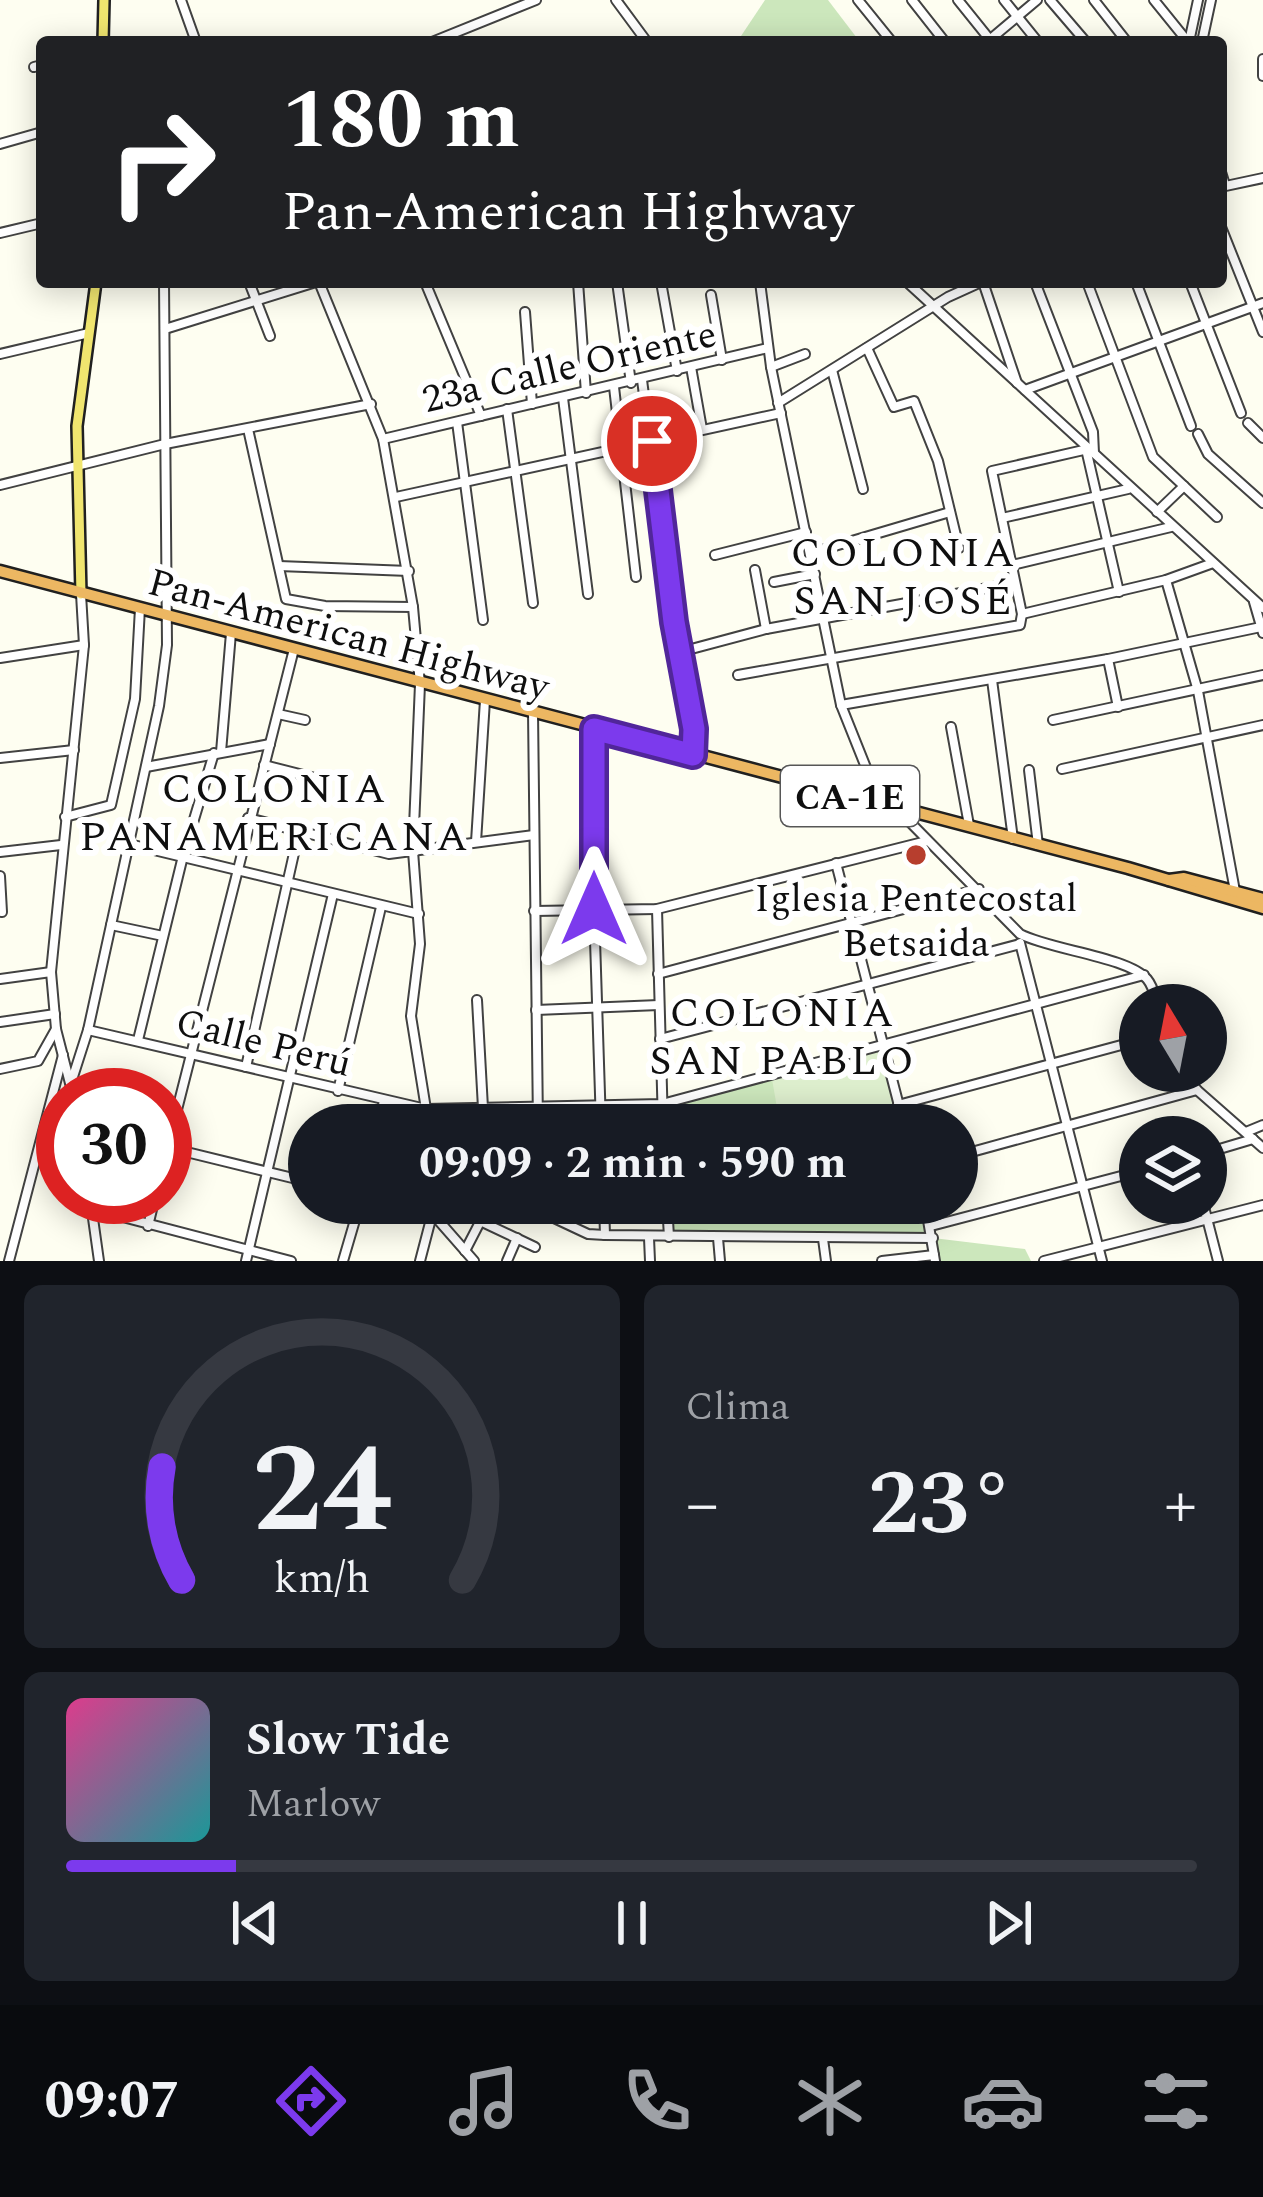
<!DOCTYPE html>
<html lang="es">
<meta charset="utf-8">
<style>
body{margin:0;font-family:Spectral,serif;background:#20242c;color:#f1f3f6;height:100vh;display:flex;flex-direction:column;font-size:45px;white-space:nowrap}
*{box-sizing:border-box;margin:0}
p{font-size:39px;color:#9ea1a6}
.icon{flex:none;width:66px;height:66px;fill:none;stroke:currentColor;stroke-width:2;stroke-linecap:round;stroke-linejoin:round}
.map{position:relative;height:1261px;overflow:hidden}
.details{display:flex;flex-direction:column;gap:24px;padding:24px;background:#0d0f14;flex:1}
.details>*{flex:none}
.banner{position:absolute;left:36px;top:36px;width:1191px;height:252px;border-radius:12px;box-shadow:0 6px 30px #0003;background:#202124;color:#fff;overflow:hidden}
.needle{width:78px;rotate:350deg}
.fabs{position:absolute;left:1119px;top:984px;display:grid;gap:24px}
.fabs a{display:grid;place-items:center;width:108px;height:108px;border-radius:50%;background:#171b24;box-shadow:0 6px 30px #0003;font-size:60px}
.speed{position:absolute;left:36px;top:1068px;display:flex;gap:24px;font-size:60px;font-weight:700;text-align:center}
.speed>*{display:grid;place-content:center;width:156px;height:156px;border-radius:50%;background:#171b24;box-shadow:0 6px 30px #0003;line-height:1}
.speed .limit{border:18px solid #d22;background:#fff;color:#111}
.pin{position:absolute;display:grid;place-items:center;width:102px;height:102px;color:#fff;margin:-51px;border:6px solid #fff;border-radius:50%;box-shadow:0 3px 12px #0007}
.me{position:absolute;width:132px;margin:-66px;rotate:0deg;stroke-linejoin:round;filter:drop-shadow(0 0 9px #0008)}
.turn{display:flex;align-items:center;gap:42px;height:252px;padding:0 48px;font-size:54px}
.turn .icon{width:156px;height:156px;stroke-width:2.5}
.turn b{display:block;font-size:84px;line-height:102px}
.big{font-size:90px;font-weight:700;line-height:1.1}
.details .card{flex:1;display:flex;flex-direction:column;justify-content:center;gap:18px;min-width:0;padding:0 42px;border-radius:18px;background:#20242c}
.details .dial{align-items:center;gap:0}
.dial svg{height:312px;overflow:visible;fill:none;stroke:#363941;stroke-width:7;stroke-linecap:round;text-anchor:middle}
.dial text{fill:#f1f3f6;stroke:none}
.song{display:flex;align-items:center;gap:36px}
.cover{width:144px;height:144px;border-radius:18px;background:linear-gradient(135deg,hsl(330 70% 55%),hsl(180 70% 35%))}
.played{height:12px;border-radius:6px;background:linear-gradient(90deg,#7c3aed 15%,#363941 15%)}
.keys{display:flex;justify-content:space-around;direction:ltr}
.heat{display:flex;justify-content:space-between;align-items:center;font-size:66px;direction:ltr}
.details .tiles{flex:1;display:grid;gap:24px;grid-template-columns:1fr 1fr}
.card:last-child{grid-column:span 2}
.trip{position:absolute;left:288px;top:1104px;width:690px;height:120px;border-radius:60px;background:#171b24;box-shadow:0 6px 30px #0003;font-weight:700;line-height:120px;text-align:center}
.menu{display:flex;height:192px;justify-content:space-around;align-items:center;background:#090b0e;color:#9ea1a6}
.menu .icon{width:84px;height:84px}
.menu .on{color:#7c3aed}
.menu b{font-size:54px;color:#f1f3f6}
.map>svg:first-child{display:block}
.green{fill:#cce7bc}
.pitch{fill:#deefce}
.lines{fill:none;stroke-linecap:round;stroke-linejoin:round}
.minor-casing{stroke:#424242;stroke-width:12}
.major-casing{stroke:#202020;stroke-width:14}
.highway-casing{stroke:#202020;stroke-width:15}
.minor{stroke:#fff;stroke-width:8}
.major{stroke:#f0e56f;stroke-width:9}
.highway{stroke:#ecb762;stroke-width:10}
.route-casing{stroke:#51269a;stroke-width:30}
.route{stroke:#7c3aed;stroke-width:21}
.poi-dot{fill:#b73e2e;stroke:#fff;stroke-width:4.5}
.labels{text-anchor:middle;stroke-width:12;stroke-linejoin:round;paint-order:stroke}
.shield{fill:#fff;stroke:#575757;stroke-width:3}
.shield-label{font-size:36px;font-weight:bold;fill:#0f0f0f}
.street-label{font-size:39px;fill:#0f0f0f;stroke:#fff}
.poi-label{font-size:39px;fill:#0f0f0f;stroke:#fff}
.neighbourhood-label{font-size:42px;letter-spacing:3px;fill:#0f0f0f;stroke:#fff}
</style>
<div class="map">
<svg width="1263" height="1261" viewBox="0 0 1263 1261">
<rect width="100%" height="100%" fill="#fefef1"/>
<g class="green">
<polygon points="765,0 828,0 860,42 737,42"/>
<polygon points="883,1045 901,1125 663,1125 662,1104"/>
<polygon points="667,1203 920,1203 928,1233 925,1238 669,1237"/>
<polygon points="933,1238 1025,1249 1031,1261 935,1261"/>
</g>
<polygon class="pitch" points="880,1050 899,1125 780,1125 772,1079"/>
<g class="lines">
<defs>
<g id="minor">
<polyline points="181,0 196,42"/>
<polyline points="616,0 647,42"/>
<polyline points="858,0 892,42"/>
<polyline points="912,0 945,42"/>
<polyline points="958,0 991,41"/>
<polyline points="1004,0 1038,42"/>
<polyline points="1050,0 1086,42"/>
<polyline points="1094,0 1127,42"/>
<polyline points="1154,0 1188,42"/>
<polyline points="432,42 536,0"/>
<polyline points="987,42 1037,0"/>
<polyline points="1189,42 1198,0"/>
<polyline points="1202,42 1211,0"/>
<polyline points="1263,59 1263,76"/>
<polyline points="34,67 42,65"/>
<polyline points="0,144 42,132"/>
<polyline points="1221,172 1225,185"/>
<polyline points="1221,187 1263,178"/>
<polyline points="1221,227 1263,332"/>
<polyline points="0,233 42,223"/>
<polyline points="249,282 270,336"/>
<polyline points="319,282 383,439 413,607 420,684 413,851 420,944 411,1016 426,1109 425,1125"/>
<polyline points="425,282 481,416"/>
<polyline points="578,282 586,393"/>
<polyline points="617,282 631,383"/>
<polyline points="661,282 677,371"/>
<polyline points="760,282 771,367 841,705 881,805"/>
<polyline points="907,282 1263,608"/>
<polyline points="983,282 1017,383"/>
<polyline points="1035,282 1093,432 1094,453"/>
<polyline points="1087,282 1153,457 1217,517"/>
<polyline points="1136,282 1191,426"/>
<polyline points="1190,282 1241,413"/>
<polyline points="711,295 722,360"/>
<polyline points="525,312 532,404"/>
<polyline points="165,329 316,282"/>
<polyline points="867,348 894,407 914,401 938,461 959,548"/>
<polyline points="0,354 89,333"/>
<polyline points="691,367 702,429"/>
<polyline points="771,367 805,354"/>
<polyline points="832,370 863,489"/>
<polyline points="642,380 674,622 694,729 693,754"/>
<polyline points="614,387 636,577"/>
<polyline points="1025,390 1263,303"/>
<polyline points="563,398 588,594"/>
<polyline points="778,403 948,297 981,282"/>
<polyline points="507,409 533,603"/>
<polyline points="457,422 483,620"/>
<polyline points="1248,423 1263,438"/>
<polyline points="248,429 286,599 325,606 413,607"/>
<polyline points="1198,434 1208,454 1263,503"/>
<polyline points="383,439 768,348"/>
<polyline points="1086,449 1119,592"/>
<polyline points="0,485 165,444 371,404"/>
<polyline points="396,497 781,413"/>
<polyline points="1157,512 1184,486"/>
<polyline points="1002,518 1128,489"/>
<polyline points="811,553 950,512"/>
<polyline points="715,555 806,532"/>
<polyline points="1012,565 1171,527"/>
<polyline points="279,566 409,571"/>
<polyline points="755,570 766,629"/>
<polyline points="1166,580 1198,691 1235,891"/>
<polyline points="774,582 815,574"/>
<polyline points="1254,602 1263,633"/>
<polyline points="1022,614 1166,580 1213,563"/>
<polyline points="680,652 766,629 1015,583"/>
<polyline points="0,658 84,645"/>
<polyline points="1108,659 1118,707"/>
<polyline points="738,675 1020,625 1022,614 992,471 1088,449"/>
<polyline points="992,680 1013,839"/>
<polyline points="841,705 1108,659 1261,627"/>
<polyline points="533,712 538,1125"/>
<polyline points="278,714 305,720"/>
<polyline points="1053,720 1263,675"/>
<polyline points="951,727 969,825"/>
<polyline points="594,729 594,909 601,1125"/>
<polyline points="221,752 231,633"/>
<polyline points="0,758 74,750"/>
<polyline points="264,765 319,779"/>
<polyline points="146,767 270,744"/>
<polyline points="1062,769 1263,725"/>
<polyline points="1029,770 1038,845"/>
<path d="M898 810 1020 934C1051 950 1128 957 1147 979 1153 986 1155 996 1158 1005"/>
<polyline points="65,817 111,805 135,699 140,608"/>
<polyline points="248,818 389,854 534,835"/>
<polyline points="476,842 485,700"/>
<polyline points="129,844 419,914"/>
<polyline points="0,852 61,845"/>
<polyline points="836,863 904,1125"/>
<polyline points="0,876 2,912"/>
<polyline points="657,909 663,1125"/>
<polyline points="534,911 657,909 927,841"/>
<polyline points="111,925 163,936"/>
<polyline points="1020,943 1102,1261"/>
<polyline points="658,974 979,889"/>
<polyline points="0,979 51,972"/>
<polyline points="477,1000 483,1108"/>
<polyline points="536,1010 659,1005"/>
<polyline points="0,1022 55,1014"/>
<polyline points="88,1030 426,1109 662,1104 1144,975"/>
<polyline points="660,1039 1020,944"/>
<polyline points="138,1040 183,856 214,753"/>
<polyline points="246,1067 299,831"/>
<polyline points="0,1069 38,1061 56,1029"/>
<polyline points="1183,1071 1197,1090 1263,1148"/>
<polyline points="1150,1075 1164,1071"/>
<polyline points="71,1083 88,1030 159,706 167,645 164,282"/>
<polyline points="338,1091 381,907"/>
<polyline points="73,1095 56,1029 51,972 84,645 81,594"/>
<polyline points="898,1105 1140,1040"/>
<polyline points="378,1125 384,1101"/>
<polyline points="1246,1132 1263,1125"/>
<polyline points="166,1147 309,1182"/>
<polyline points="1206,1153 1253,1139"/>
<polyline points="957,1156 1197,1090"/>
<polyline points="165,1157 294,649"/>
<polyline points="90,1197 99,1261"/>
<polyline points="392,1203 432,1213"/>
<polyline points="431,1203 432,1213 474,1261"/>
<polyline points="442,1203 535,1247"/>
<polyline points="522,1203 588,1234 605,1235 933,1238"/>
<polyline points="604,1203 605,1235"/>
<polyline points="667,1203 669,1237"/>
<polyline points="925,1203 935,1261"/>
<polyline points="1203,1203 1218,1261"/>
<polyline points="92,1209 291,1261"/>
<polyline points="148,1226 155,1197"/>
<polyline points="931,1226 1140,1171"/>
<polyline points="649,1238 650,1261"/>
<polyline points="718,1238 720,1261"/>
<polyline points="823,1239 826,1261"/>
<polyline points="465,1251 481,1220"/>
<polyline points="9,1261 63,1055"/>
<polyline points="246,1261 333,894"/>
<polyline points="343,1261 360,1203"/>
<polyline points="420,1261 432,1215"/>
<polyline points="507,1261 517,1238"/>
<polyline points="882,1261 934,1255"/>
<polyline points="1044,1261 1263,1205"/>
</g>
<g id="major">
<polyline points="103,42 104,0"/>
<polyline points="81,594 77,426 96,282"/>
</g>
<g id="highway">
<polyline points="0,571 1128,868 1263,908"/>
<polyline points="1169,880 1184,878 1263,899"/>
</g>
</defs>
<use href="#minor" class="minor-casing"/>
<use href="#major" class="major-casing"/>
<use href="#highway" class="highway-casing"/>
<use href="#minor" class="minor"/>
<use href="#major" class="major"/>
<use href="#highway" class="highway"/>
</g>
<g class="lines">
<defs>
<polyline id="route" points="594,909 594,729 693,755 694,729 674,622 652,441"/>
</defs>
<use href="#route" class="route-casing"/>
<use href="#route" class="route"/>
</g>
<circle class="poi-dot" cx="916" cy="855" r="12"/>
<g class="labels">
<rect class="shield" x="781" y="766" width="138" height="60" rx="9"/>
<g class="shield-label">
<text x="850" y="809">CA-1E</text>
</g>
<g class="street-label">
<text transform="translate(569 365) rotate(-13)" y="14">23a Calle Oriente</text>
<text transform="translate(349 633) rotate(15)" y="14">Pan-American Highway</text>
<text transform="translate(264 1041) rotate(14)" y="14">Calle Perú</text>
</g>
<g class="poi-label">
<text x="916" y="911">Iglesia Pentecostal<tspan x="916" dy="45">Betsaida</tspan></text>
</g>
<g class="neighbourhood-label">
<text x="904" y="566">COLONIA<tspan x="904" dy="48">SAN JOSÉ</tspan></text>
<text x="275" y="802">COLONIA<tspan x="275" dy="48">PANAMERICANA</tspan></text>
<text x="783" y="1026">COLONIA<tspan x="783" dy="48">SAN PABLO</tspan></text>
</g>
</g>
</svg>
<div class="fabs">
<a><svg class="needle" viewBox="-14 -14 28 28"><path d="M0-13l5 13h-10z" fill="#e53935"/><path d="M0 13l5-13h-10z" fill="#9ea1a6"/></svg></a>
<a><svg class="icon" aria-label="layers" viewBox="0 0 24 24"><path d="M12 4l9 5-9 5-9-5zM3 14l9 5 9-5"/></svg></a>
</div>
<div class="speed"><div class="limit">30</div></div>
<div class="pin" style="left:652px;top:441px;background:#d93025"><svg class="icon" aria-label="arrive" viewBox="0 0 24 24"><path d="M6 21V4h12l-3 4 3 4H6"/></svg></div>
<svg class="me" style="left:594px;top:909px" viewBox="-20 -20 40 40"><path d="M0-17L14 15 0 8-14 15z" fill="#7c3aed" stroke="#fff" stroke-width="4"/></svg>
<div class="trip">09:09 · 2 min · 590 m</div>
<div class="banner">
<div class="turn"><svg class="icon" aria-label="right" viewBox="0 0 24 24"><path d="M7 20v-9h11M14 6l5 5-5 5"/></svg><div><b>180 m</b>Pan-American Highway</div></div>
</div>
</div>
<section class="details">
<div class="tiles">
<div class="card dial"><svg viewBox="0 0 100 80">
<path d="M14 69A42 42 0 1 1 86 69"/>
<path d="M14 69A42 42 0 0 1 9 40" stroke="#7c3aed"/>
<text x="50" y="56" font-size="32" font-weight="700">24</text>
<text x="50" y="72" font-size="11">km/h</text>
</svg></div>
<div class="card"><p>Clima</p>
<div class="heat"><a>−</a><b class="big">23°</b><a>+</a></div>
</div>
<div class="card">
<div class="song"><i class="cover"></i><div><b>Slow Tide</b><p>Marlow</p></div></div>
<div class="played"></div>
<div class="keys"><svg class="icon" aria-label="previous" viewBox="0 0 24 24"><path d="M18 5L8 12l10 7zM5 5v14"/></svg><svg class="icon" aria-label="pause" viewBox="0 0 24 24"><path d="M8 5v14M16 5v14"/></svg><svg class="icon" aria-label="next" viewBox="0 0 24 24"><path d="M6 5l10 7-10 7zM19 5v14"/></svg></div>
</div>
</div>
</section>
<nav class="menu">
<b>09:07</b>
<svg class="icon on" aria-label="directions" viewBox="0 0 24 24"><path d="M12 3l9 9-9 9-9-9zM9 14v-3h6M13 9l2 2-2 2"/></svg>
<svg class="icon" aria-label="music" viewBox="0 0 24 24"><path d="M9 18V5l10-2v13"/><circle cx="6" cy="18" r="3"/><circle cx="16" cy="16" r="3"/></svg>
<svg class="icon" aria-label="phone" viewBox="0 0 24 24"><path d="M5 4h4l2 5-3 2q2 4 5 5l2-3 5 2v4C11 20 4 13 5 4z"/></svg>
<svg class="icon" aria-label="climate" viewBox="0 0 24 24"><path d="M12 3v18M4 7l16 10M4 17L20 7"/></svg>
<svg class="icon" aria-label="car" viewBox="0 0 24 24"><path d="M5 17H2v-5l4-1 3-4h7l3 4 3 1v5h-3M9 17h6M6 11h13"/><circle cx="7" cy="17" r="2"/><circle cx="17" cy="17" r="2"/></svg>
<svg class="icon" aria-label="filters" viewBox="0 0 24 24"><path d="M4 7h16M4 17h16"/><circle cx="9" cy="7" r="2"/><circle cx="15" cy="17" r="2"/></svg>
</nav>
